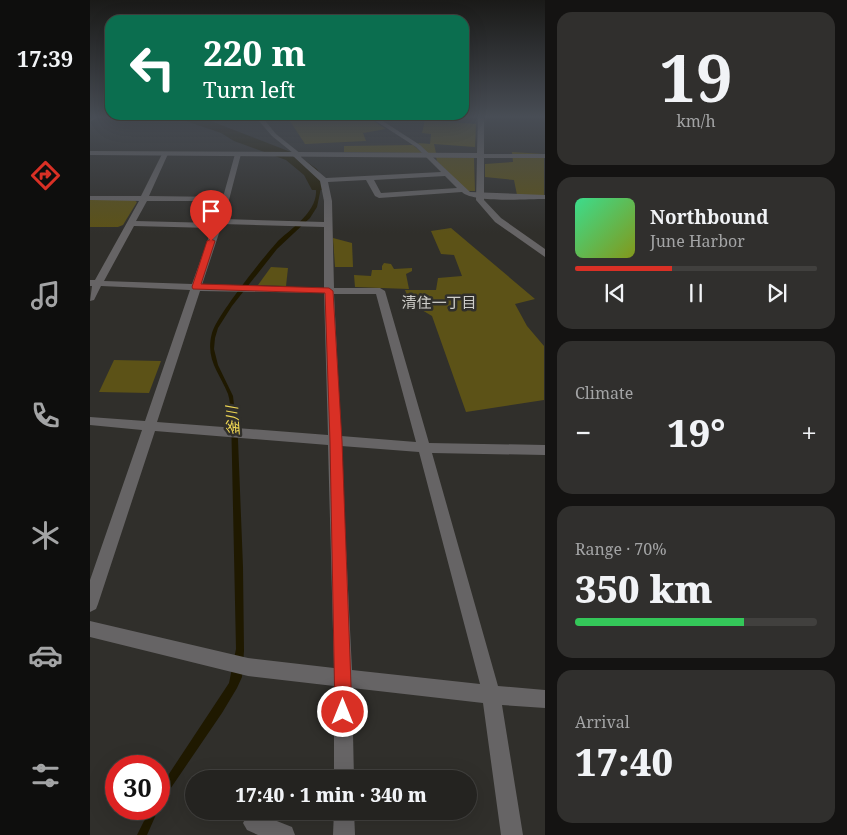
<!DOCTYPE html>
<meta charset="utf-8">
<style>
body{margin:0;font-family:"Noto Serif","Noto Sans JP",serif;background:#302f2d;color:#f1f3f6;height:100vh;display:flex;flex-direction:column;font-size:19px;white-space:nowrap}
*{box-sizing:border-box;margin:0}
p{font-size:16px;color:#a3a4a5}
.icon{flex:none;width:28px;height:28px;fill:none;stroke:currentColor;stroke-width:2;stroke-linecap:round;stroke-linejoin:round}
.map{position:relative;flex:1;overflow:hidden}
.details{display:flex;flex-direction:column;gap:12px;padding:12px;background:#141312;width:302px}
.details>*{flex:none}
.guide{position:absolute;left:15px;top:15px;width:364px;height:105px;border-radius:15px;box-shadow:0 5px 20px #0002,0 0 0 1px #41403e;background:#0b6e4f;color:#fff;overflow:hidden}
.speed{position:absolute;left:15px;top:755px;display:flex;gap:10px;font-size:25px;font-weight:700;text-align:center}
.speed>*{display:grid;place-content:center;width:65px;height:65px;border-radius:50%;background:#242320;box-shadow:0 5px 20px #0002,0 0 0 1px #41403e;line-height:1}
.speed .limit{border:8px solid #d22;background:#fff;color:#111}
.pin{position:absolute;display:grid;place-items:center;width:42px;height:42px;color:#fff;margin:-51px -21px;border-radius:50% 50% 50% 0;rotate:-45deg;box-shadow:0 0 5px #0007}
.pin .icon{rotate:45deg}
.me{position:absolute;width:55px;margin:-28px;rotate:0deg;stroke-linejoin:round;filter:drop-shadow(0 0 4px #0008)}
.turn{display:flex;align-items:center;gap:18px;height:105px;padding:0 15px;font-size:22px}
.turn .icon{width:65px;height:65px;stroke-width:2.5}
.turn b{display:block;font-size:35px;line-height:42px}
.big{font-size:38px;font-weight:800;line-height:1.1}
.details .card{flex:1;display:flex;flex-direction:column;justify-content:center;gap:8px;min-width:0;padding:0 18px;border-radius:15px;background:#302f2d}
.details .dial{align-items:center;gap:0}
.dial b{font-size:65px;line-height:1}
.song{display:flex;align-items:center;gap:15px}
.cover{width:60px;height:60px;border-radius:8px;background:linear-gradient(135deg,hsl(150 70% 55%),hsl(70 70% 35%))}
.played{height:5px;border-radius:2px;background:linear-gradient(90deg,#d93025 40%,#41403e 40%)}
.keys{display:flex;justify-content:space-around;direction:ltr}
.heat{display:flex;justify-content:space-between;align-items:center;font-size:28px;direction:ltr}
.charge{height:8px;border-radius:4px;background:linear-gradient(90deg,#34c759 70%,#41403e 0)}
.trip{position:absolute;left:95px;top:770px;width:292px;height:50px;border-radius:25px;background:#242320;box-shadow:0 5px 20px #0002,0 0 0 1px #41403e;font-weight:800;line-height:50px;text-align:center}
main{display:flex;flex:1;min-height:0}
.tab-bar{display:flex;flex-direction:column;width:90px;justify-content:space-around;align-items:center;background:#0e0e0d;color:#a3a4a5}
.tab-bar .icon{width:35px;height:35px}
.tab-bar .current{color:#d93025}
.tab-bar b{font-size:22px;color:#f1f3f6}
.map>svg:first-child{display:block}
.green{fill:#5c5217}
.water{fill:#1f1900}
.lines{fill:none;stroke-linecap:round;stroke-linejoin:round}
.river{fill:#1f1900;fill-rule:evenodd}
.minor{fill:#666465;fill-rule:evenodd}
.tertiary{fill:#666465;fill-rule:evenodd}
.route{fill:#d93025;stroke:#8d1f18}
.labels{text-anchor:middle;stroke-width:5;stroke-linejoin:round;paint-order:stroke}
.neighbourhood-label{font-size:15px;fill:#cfcec9;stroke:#302f2b}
.water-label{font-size:15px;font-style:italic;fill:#efd753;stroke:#302f2b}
</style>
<main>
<nav class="tab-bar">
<b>17:39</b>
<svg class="icon current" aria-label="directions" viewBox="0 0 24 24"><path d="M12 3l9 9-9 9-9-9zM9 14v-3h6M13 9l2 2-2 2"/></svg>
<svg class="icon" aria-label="music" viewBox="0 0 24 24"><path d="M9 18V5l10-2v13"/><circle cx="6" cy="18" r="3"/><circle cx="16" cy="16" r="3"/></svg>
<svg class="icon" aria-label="phone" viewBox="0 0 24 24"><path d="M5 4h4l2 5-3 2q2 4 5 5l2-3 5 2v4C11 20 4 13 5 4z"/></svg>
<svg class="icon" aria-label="climate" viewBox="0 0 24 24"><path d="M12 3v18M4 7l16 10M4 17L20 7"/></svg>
<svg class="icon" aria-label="car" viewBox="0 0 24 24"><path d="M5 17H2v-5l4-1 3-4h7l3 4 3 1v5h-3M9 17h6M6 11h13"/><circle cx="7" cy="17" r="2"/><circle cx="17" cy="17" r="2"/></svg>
<svg class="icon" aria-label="filters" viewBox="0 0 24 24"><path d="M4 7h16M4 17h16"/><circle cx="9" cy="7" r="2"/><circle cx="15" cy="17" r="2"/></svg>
</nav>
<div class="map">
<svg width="455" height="835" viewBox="0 0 455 835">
<rect width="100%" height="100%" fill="#302f2b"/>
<g class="green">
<polygon points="186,116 276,116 296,129 273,133 276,141 215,144 200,121 183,119"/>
<polygon points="335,120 386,124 385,147 344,144 346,153 337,153 328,143 340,144 341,134 332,133"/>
<polygon points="323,145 332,153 254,152 254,146"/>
<polygon points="422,152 454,154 454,195 427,195 424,180 395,177 395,164 423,162"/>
<polygon points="346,157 384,158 385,191 377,191 347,161"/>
<polygon points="0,200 44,200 47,202 33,225 28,227 0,227"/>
<polygon points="361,228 445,299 425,304 437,326 454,346 454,400 376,412 342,316 320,303 315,290 346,290 348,278 372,276 364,255 351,254 341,231"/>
<polygon points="243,238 262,243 263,267 245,267"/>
<polygon points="294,263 301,264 304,269 322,268 322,271 316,274 319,289 265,287 264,275 281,276 282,270 292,270 292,266"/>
<polygon points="181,267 198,268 196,286 168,285"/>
<polygon points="24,360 71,361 59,393 9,392"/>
</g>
<g class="water">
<path d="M91 116H98L134 128 152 138 190 152C169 152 151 137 132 130 119 124 105 120 91 116Z"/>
<path d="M199 158H206L224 174 231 188 227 207 220 218 187 249 142 306 128 328 125 338 124 349 128 365 143 396 148 440 153 567 154 651 152 677 147 688 132 713 72 801 57 835H47L60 809H69V789L139 683 146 649 141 413C140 407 140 400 138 394 129 372 115 359 122 333 127 315 175 255 189 240 202 228 225 213 226 193 227 177 210 167 199 158Z"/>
</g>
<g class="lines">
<polygon class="river" points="88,116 108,116 206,154 227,169 236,186 234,190 222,190 214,175 196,160 144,141 131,133 90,119"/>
<g class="minor">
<polygon points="2,116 9,116 0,122"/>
<path d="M150 116 172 117 186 134 211 154V157L236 178 351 172 326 147 278 116H285L330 145 380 192 455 195V199C437 199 383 203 372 192L289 198 285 196 276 180 238 182 242 201 244 288H290L295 291 339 443 455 445V455L342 453 408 686 455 690V708L412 705 433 835H411L393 703 262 688 264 779H244V686L158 676 0 637V621L158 658 244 668 238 445 65 431 8 604 6 609 0 612V580L52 430 0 425V417L55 421 100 290 11 286 4 300 0 301 2 286H0V280H5L49 201 0 200V196H51L72 154 75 152 78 154 59 196 133 197 145 154 148 152 151 154 134 219 234 222V201L230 181 203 156V153L182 136 168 120ZM355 176 367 188 291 193 284 180ZM57 201H131L123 221 124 223 46 221ZM132 224 234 227V288L112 285ZM44 226 122 228 102 284 14 281ZM110 291 234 293 238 435 67 422ZM244 294H286L326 442 251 436ZM251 446 329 452 390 684 262 670Z"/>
<polygon points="244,811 264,811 265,835 243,835"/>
<polygon points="164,812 202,827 205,835 168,835 157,830 153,823 157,816"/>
</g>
<polygon class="tertiary" points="388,116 394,116 394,154 455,154 455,158 394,158 394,200 411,218 455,249 455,257 405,222 386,200 387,158 0,155 0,151 387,153"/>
</g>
<linearGradient id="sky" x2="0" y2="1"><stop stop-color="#1a1a18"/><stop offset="0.5" stop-color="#484d55"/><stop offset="1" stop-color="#484d55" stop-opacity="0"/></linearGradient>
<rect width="455" height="233" fill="url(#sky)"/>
<polygon class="route" points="121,239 125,241 111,284 239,288 243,291 252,441 262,712 259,718 253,720 247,718 245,712 240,441 235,293 103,289 102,287 117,241"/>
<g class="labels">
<g class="neighbourhood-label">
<text x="349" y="308">清住一丁目</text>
</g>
<g class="water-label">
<text transform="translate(143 421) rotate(-94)" y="5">釜川</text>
</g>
</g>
</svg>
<div class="speed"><div class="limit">30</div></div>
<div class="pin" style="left:121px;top:241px;background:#d93025"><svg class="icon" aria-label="arrive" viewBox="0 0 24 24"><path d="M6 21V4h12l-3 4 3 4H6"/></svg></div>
<svg class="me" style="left:253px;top:712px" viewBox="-20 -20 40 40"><circle r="17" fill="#d93025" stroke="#fff" stroke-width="3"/><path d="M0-11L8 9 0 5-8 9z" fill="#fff"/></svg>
<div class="trip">17:40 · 1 min · 340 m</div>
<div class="guide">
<div class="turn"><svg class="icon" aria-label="left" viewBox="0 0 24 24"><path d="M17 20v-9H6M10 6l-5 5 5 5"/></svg><div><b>220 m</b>Turn left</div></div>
</div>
</div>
<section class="details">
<div class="card dial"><b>19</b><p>km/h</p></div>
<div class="card">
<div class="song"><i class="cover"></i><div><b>Northbound</b><p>June Harbor</p></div></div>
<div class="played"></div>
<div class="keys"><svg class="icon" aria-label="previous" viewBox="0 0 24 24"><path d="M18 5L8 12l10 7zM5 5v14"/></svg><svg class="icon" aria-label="pause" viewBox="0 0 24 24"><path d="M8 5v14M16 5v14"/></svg><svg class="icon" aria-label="next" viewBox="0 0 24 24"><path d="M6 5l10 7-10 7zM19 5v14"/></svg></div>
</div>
<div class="card"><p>Climate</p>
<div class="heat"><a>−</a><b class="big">19°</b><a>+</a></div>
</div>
<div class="card"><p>Range · 70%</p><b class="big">350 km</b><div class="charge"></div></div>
<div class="card"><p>Arrival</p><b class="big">17:40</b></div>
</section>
</main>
